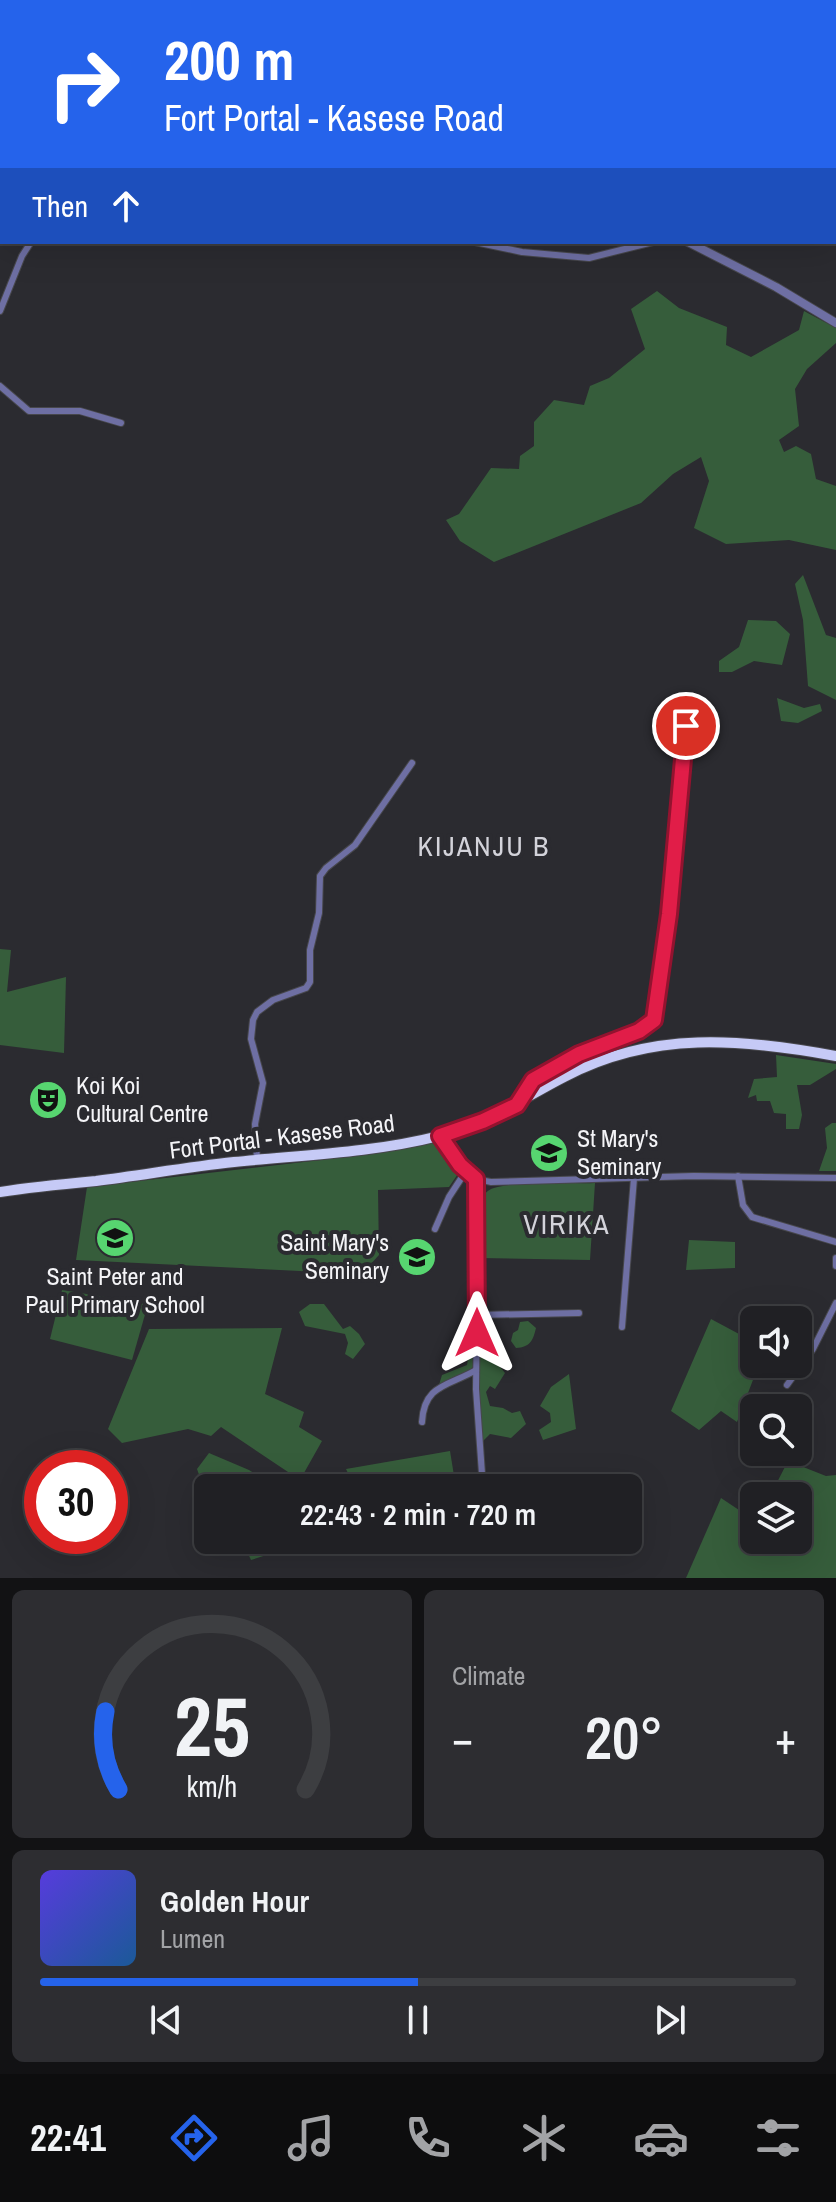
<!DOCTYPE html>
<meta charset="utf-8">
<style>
body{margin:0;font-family:"Archivo Narrow",sans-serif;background:#2d2d31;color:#f1f3f6;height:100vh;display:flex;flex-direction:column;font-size:30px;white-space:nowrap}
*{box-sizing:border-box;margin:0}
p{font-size:26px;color:#a2a3a6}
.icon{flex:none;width:44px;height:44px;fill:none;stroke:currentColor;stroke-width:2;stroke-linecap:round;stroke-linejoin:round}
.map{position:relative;height:1578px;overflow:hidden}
.details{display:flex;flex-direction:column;gap:12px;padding:12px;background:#121214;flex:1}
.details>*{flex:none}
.hud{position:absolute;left:0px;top:0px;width:836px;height:244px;box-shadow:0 8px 32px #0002,0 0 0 2px #3d3e41;background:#2563eb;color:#fff;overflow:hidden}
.buttons{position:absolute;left:740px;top:1306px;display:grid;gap:16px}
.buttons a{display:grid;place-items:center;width:72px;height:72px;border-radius:12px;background:#202024;box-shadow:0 8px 32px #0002,0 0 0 2px #3d3e41;font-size:40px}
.speed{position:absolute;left:24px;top:1450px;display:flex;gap:16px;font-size:40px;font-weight:700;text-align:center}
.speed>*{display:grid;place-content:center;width:104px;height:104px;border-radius:50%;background:#202024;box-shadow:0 8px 32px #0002,0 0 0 2px #3d3e41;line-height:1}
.speed .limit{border:12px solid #d22;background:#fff;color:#111}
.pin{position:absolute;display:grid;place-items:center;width:68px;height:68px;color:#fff;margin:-34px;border:4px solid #fff;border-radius:50%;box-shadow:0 2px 8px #0007}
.me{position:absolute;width:88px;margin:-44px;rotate:0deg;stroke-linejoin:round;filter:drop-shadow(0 0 6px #0008)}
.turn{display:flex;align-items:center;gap:28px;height:168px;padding:0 32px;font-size:36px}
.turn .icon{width:104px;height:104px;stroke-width:2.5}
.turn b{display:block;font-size:56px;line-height:68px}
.then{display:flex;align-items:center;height:76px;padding:0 32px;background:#0003;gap:16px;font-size:30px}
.big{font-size:60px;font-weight:600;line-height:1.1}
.details .tile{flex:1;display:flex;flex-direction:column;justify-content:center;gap:12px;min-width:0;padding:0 28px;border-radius:12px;background:#2d2d31}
.details .dial{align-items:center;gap:0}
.dial svg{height:208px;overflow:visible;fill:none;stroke:#3d3e41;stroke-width:7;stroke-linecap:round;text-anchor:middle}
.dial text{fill:#f1f3f6;stroke:none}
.song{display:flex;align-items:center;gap:24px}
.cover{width:96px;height:96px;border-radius:12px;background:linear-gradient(135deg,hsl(250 70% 55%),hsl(210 70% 35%))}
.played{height:8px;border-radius:4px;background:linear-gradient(90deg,#2563eb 50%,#3d3e41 50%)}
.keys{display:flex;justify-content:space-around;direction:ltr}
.heat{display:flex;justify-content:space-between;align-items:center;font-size:44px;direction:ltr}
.details .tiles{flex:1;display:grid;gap:12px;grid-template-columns:1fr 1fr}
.tile:last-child{grid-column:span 2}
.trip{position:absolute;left:194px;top:1474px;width:448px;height:80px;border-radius:12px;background:#202024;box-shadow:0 8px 32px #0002,0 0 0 2px #3d3e41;font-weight:600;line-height:80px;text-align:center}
.tabs{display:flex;height:128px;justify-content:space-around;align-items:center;background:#0d0d0e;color:#a2a3a6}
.tabs .icon{width:56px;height:56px}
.tabs .active{color:#2563eb}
.tabs b{font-size:36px;color:#f1f3f6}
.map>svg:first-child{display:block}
.green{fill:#365d3b}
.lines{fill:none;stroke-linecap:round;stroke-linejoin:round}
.minor-casing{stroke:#47474c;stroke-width:8}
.tertiary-casing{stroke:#47474c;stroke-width:10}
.trunk-casing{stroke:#47474c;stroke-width:12}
.minor{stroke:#6e6fa3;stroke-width:6}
.tertiary{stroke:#6e6fa3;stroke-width:8}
.trunk{stroke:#c6caf6;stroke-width:10}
.route-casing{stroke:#92132f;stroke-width:20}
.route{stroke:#e11d48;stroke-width:14}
.labels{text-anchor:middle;stroke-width:8;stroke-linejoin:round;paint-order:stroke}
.poi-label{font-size:24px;fill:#f4f4f7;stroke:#2b2b30;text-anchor:start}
.street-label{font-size:24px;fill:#f4f4f7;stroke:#2b2b30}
.quarter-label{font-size:28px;letter-spacing:2px;fill:#d3d3da;stroke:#2b2b30}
</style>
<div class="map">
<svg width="836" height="1578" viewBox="0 0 836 1578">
<rect width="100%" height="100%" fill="#2b2b30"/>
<g class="green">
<polygon points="836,35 836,204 834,50"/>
<polygon points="657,291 679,308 727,327 726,345 751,357 799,330 804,311 836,328 836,343 807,369 795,389 799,426 779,440 784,452 796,446 811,454 816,479 836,486 836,550 789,540 726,544 694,528 709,481 701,457 673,474 641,503 494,562 460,541 446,520 459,514 491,468 519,469 520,456 534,446 534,422 554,400 584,405 590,386 609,378 645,349 631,309"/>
<polygon points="803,575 826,635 836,638 836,700 808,686 803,620 795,584"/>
<polygon points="748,620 776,621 790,634 782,665 754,661 732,672 719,672 719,661 739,647"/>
<polygon points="777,698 804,708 820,704 822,711 798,723 781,721"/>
<polygon points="0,949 11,950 7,992 66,977 64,1053 0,1045"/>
<polygon points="776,1055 836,1064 836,1069 810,1085 797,1085 802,1115 799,1129 786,1129 786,1114 774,1113 770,1101 757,1101 756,1095 748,1098 754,1079 777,1077"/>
<polygon points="832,1123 836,1123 836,1171 819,1171 827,1148 825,1128"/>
<polygon points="436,1142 460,1171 449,1187 378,1190 379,1255 359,1277 300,1271 76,1260 87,1187 321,1160"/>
<path d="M595 1183 590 1260 480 1258V1201C484 1194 487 1190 494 1188 519 1180 567 1184 595 1183Z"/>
<polygon points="689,1240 735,1242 735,1268 686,1270"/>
<polygon points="62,1290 148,1304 132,1360 50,1339"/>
<polygon points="310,1304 324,1304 343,1329 350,1326 359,1334 365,1344 353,1359 345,1354 348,1343 345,1334 305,1326 299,1312"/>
<polygon points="479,1319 488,1325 486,1331 490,1344 485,1344 485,1359 496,1362 505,1373 495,1389 490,1386 486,1392 490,1406 503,1408 512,1413 520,1411 526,1424 511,1438 490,1434 483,1441 478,1388"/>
<polygon points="711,1319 754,1342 754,1364 759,1364 737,1422 721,1411 699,1430 671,1411"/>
<path d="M528 1321 536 1328C533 1341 530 1347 516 1348L511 1341 513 1333 518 1330 520 1322Z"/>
<polygon points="282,1328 265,1394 304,1412 299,1427 322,1441 300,1480 221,1427 211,1436 188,1429 122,1443 108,1429 149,1329"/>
<polygon points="474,1338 474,1369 439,1385 442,1375 467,1365 469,1353 467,1343"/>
<polygon points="569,1374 576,1429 543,1440 539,1430 551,1422 550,1413 540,1406 551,1387"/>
<polygon points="450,1451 456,1488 355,1488 346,1469"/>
<polygon points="209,1453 249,1470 277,1488 208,1488 208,1493 204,1489 197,1469"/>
<polygon points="788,1461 826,1476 836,1475 836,1578 686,1578 721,1498 754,1520 754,1540 798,1540 798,1496 770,1496"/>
<polygon points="242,1540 300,1540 301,1544 251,1560"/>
</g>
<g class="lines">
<defs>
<g id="minor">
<polyline points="475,242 522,252 589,258 653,242"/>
<polyline points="0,311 22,256 31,242"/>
<polyline points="0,386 29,411 80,411 121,423"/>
<path d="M520 1101C537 1066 585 1050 620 1037 632 1033 644 1031 654 1020L669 914 686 726"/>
<path d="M440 1136C454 1157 465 1179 491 1182L694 1176 836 1178"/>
<polyline points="257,1160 255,1124 263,1083 251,1039 253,1020 257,1012 273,1000 306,988 310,982 310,950 319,913 320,876 326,868 355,845 412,763"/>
<polyline points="738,1176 743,1205 752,1217 836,1242"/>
<polyline points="476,1179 478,1237 476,1389 483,1488"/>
<polyline points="435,1229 449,1197 466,1171"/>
<polyline points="836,1258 836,1266"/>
<polyline points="477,1315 579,1313"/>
<polyline points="622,1327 634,1178"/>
<polyline points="787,1385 813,1349 836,1303"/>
<path d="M422 1422C424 1384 449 1386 476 1370"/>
</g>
<g id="tertiary">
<polyline points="208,0 212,2"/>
<polyline points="688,242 776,287 836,323"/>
</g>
<path id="trunk" d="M0 1192C32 1187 64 1184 96 1181 143 1175 188 1167 234 1162 302 1155 372 1153 439 1136 488 1124 521 1099 564 1077 653 1030 741 1039 836 1056"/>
</defs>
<use href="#minor" class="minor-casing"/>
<use href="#tertiary" class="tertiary-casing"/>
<use href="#trunk" class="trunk-casing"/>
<use href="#minor" class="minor"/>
<use href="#tertiary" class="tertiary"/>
<use href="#trunk" class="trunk"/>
</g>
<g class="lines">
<defs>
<polyline id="route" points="477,1333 476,1179 460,1165 440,1136 483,1121 517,1105 533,1080 579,1054 639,1031 654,1020 669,914 686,726"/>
</defs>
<use href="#route" class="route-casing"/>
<use href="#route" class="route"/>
</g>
<defs>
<symbol id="theatre-disc" viewBox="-11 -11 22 22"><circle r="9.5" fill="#57d570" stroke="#2b2b30"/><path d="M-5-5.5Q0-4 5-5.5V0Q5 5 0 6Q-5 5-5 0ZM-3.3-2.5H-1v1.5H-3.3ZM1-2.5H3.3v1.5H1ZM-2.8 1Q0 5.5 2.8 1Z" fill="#111"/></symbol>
<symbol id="university-disc" viewBox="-11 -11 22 22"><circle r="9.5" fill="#57d570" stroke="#2b2b30"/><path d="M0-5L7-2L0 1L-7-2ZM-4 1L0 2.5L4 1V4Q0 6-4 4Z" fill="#111"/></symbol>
<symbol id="school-disc" viewBox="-11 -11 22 22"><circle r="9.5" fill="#57d570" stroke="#2b2b30"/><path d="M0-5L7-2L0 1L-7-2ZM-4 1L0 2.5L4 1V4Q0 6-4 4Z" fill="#111"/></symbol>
</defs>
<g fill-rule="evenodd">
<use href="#theatre-disc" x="26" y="1078" width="44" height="44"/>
<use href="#university-disc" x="527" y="1131" width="44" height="44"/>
<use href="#school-disc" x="93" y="1216" width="44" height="44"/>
<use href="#school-disc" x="395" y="1235" width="44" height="44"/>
</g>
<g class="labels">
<g class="poi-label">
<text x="76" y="1094">Koi Koi<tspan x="76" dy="28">Cultural Centre</tspan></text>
<text x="577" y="1147">St Mary's<tspan x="577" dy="28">Seminary</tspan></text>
<text x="389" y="1251" text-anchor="end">Saint Mary's<tspan x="389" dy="28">Seminary</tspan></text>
<text x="115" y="1285" text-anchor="middle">Saint Peter and<tspan x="115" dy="28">Paul Primary School</tspan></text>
</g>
<g class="street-label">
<text transform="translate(282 1137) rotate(-7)" y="8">Fort Portal - Kasese Road</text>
</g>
<g class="quarter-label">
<text x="484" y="856">KIJANJU B</text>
<text x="567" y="1234">VIRIKA</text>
</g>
</g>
</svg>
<div class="buttons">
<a><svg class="icon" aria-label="sound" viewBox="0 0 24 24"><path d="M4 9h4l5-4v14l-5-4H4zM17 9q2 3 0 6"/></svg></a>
<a><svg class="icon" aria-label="search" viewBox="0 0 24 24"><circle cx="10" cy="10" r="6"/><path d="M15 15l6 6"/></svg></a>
<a><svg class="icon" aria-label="layers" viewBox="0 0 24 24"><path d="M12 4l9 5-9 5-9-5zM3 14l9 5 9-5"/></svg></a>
</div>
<div class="speed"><div class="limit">30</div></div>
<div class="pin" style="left:686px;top:726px;background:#d93025"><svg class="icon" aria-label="arrive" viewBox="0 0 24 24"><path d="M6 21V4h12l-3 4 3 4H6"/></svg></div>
<svg class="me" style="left:477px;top:1333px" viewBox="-20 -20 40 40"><path d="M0-17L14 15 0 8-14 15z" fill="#e11d48" stroke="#fff" stroke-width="4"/></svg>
<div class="trip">22:43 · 2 min · 720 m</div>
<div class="hud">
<div class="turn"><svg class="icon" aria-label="right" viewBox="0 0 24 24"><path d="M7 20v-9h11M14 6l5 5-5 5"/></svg><div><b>200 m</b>Fort Portal - Kasese Road</div></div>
<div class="then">Then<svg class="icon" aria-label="ahead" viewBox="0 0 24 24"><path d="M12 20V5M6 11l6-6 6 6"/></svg></div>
</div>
</div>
<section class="details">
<div class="tiles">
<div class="tile dial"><svg viewBox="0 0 100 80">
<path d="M14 69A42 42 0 1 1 86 69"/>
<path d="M14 69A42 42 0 0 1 9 39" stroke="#2563eb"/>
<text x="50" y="56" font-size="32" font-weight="700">25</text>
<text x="50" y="72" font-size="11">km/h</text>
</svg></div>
<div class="tile"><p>Climate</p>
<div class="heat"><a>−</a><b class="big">20°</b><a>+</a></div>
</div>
<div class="tile">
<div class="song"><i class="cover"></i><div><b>Golden Hour</b><p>Lumen</p></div></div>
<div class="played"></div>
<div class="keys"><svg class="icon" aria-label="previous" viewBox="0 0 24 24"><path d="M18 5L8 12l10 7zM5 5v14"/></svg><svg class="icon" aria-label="pause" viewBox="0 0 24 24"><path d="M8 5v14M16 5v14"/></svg><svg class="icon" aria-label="next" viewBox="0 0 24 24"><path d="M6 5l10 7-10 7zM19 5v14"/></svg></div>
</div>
</div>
</section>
<nav class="tabs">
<b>22:41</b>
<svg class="icon active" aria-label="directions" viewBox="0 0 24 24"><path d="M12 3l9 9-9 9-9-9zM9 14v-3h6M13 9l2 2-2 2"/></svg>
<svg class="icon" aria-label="music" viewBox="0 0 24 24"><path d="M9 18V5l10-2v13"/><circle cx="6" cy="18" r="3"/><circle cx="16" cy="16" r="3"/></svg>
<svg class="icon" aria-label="phone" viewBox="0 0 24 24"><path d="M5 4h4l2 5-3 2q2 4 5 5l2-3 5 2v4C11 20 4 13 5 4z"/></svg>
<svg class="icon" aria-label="climate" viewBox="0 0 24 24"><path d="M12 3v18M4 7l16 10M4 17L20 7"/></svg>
<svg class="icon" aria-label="car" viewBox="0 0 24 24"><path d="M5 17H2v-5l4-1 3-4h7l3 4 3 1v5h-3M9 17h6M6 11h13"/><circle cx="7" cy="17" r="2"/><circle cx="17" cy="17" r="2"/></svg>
<svg class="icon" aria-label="filters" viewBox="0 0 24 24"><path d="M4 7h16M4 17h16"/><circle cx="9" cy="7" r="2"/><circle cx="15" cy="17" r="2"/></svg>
</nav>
